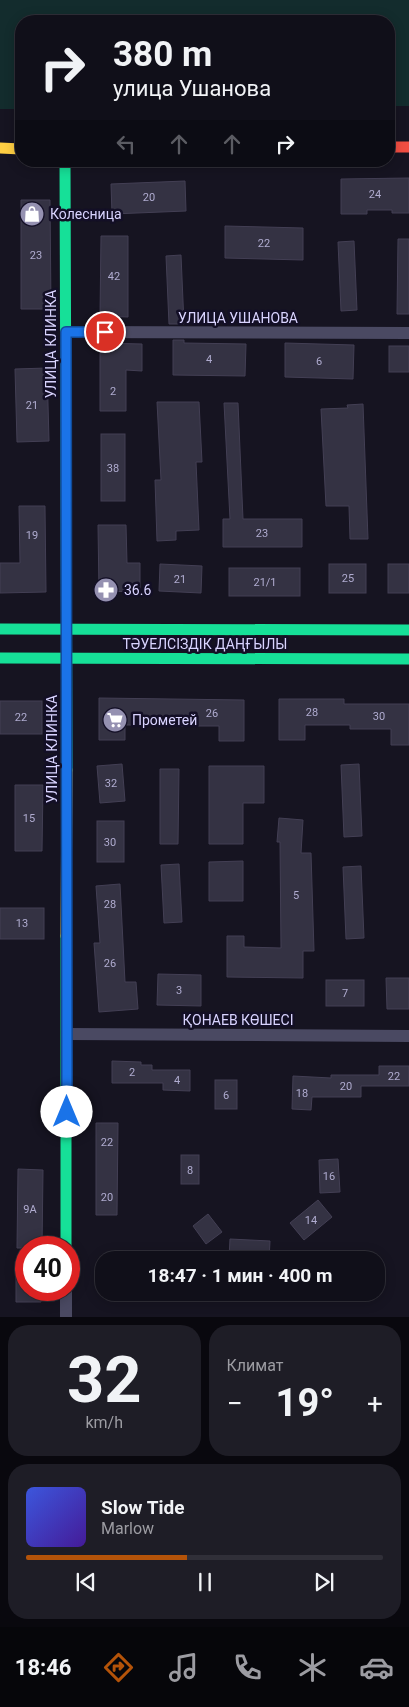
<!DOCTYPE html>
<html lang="ru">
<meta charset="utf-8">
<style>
body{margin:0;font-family:Roboto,sans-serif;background:#1e1d26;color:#f1f3f6;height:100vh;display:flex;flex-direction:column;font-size:19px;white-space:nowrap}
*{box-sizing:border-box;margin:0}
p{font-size:16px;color:#9c9ca2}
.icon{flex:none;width:28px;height:28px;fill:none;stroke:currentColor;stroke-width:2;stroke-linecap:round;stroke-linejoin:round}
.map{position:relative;height:1317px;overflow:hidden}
.side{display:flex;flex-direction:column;gap:8px;padding:8px;background:#09080e;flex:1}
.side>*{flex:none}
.banner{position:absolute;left:15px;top:15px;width:380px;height:152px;border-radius:20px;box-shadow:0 2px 12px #0003,0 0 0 1px #302f38;background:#100f19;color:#f1f3f6;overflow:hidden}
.speed{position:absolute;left:15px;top:1236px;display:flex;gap:10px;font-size:25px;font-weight:700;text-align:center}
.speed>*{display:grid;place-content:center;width:65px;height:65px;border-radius:50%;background:#100f19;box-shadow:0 2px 12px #0003,0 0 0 1px #302f38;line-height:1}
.speed .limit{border:8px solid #d22;background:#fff;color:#111}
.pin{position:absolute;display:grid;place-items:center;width:42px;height:42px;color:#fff;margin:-21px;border:2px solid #fff;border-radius:50%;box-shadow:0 1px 5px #0007}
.me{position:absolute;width:55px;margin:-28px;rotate:0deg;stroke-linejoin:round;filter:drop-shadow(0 0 4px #0008)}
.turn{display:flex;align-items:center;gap:18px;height:105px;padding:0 15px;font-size:22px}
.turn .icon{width:65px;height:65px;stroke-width:2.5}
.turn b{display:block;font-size:35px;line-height:42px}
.lanes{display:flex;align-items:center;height:48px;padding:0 15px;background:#0003;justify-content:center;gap:25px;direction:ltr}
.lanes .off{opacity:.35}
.big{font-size:38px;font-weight:700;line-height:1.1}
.side .tile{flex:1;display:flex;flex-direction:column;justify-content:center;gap:8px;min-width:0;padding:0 18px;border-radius:20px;background:#1e1d26}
.side .dial{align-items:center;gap:0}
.dial b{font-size:65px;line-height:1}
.song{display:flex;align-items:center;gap:15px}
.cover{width:60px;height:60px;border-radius:8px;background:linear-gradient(135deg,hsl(230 70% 55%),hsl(260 70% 35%))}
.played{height:5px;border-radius:2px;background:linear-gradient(90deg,#b45309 45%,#302f38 45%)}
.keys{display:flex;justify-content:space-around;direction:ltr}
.heat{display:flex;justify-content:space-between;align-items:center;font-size:28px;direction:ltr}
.side .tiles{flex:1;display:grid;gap:8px;grid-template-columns:1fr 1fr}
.tile:last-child{grid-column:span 2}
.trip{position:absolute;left:95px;top:1251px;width:290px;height:50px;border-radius:20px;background:#100f19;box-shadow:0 2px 12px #0003,0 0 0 1px #302f38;font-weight:700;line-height:50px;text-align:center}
.menu{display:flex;height:80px;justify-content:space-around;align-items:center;background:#06060a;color:#9c9ca2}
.menu .icon{width:35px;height:35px}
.menu .current{color:#b45309}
.menu b{font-size:22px;color:#f1f3f6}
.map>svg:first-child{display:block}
.green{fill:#132c2d}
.building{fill:#343243;stroke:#433f54}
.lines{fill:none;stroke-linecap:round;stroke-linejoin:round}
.street{stroke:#4a4962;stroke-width:12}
.fast{stroke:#16e098;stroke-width:11}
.slow{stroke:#ffcf43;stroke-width:11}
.jam{stroke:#f24e42;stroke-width:11}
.route-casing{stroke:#114b97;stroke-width:12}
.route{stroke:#1a73e8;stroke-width:9}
.labels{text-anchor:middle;stroke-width:5;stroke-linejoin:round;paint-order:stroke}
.number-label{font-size:11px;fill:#b0acd0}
.poi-label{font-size:14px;fill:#d9d4ff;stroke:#130f26;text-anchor:start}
.street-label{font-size:14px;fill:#d9d4ff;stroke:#130f26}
</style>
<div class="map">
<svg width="409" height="1317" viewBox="0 0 409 1317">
<rect width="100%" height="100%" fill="#161421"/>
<polygon class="green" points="0,0 409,0 409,106 389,106 389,21 21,21 21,109 0,109"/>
<g class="building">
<polygon points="409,178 409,213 392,213 392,210 367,210 367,214 341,214 341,179"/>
<polygon points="185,181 186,211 112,214 111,184"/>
<polygon points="21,200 50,200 51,309 21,309"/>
<polygon points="225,226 303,228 303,260 225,258"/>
<polygon points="101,236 128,236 128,317 100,316"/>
<polygon points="398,239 409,239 409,314 397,314"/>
<polygon points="354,241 357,310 341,311 338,242"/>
<polygon points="181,255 184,324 169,324 166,256"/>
<polygon points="173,340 184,340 184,343 246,344 245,376 173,375"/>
<polygon points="100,343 142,344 142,371 126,370 126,411 100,411"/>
<polygon points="285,343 354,345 353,379 285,377"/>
<rect x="389" y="346" width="20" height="26"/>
<polygon points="47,368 49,441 17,442 15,369"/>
<polygon points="157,402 199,402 202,462 196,462 199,530 176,531 176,540 157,541 155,480 161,480"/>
<polygon points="224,403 238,403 243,519 302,519 302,547 223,547 223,519 230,519"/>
<polygon points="363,404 368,539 350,539 349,506 326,506 321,409 348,408 347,405"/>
<rect x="101" y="434" width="24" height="67"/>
<polygon points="19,506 45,506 46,592 0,593 0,563 20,563"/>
<polygon points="98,525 126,525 127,563 140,563 140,591 99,592"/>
<polygon points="160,564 202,566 201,593 159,591"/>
<rect x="329" y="564" width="37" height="29"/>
<rect x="388" y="564" width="21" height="29"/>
<rect x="229" y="568" width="71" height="28"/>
<polygon points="99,698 244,700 244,741 219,741 219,726 179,726 179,725 125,725 125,740 99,740"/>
<polygon points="279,699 344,699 344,704 409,704 409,745 391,745 391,729 350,729 350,725 305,725 305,740 279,740"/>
<rect x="0" y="701" width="42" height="33"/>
<polygon points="122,764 125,801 100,803 97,766"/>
<polygon points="359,764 362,836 344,837 341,765"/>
<polygon points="209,766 264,766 264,803 243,803 243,844 209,844"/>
<polygon points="160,769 179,769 178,844 160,844"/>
<polygon points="15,785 43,785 42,851 15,851"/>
<polygon points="279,818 303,820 301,853 311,853 314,951 303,951 303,978 227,977 227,936 244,936 244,947 281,948 280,842 277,842"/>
<rect x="97" y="821" width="27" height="41"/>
<polygon points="243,861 243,901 209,901 209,862"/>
<polygon points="179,864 182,922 164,923 161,865"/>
<polygon points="361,866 364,938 346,939 343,867"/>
<polygon points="120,884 125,982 136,982 138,1009 99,1012 94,943 100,943 96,886"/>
<rect x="0" y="908" width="44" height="31"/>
<polygon points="158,974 201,975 201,1006 157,1005"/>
<polygon points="386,978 409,978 409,1009 387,1009"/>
<rect x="326" y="980" width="38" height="26"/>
<polygon points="112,1061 141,1062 141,1065 152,1065 152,1070 190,1070 190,1091 163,1090 163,1083 112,1083"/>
<polygon points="379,1066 409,1066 409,1086 361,1086 361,1097 312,1097 311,1110 292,1109 293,1076 331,1078 331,1075 379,1075"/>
<rect x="215" y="1080" width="22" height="29"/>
<polygon points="96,1123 118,1123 117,1215 96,1215"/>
<rect x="181" y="1155" width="18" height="29"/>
<polygon points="338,1159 340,1192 320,1193 319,1160"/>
<polygon points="18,1169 43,1170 42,1248 17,1248"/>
<polygon points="318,1200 332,1217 304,1240 290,1223"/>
<polygon points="208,1214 222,1232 206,1244 193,1226"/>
<polygon points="230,1239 270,1241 269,1260 229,1258"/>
<polygon points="16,1268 26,1268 26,1290 41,1290 41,1302 16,1302"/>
</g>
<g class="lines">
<g class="street">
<polyline points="66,332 409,333"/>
<polyline points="67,1034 409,1036"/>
<polyline points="66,1317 66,1290"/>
</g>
<g class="fast">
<polyline points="65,161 67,770"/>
<polyline points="0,629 409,630"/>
<polyline points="0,658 409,659"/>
<polyline points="66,1248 66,936"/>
</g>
<g class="slow">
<polyline points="0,148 21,149"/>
<polyline points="66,936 67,770"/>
</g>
<polyline class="jam" points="389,147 409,147"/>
</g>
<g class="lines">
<defs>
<polyline id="route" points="67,1112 66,332 105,332"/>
</defs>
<use href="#route" class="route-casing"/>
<use href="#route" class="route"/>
</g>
<defs>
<symbol id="shop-disc" viewBox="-11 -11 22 22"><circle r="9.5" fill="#9591b1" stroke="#130f26"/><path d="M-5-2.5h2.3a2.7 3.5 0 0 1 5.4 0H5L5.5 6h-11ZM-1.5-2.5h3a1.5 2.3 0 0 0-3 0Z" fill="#fff"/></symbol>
<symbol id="pharmacy-disc" viewBox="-11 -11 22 22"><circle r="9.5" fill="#9591b1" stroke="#130f26"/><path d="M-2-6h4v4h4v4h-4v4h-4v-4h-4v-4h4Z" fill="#fff"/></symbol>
<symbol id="supermarket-disc" viewBox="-11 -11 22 22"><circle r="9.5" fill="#9591b1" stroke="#130f26"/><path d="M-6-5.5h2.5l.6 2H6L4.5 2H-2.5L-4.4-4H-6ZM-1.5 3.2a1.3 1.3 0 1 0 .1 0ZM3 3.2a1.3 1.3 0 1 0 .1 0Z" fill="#fff"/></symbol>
</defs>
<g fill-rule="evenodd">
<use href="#shop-disc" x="18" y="200" width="28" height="28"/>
<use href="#pharmacy-disc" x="92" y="576" width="28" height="28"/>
<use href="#supermarket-disc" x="101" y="706" width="28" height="28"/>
</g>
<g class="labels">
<g class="number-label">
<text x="375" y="198">24</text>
<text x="149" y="201">20</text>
<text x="264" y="247">22</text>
<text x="36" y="259">23</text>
<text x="114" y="280">42</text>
<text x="209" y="363">4</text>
<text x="319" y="365">6</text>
<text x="113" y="395">2</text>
<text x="32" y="409">21</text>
<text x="113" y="472">38</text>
<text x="262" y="537">23</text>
<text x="32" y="539">19</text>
<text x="348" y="582">25</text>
<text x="180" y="583">21</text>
<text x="265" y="586">21/1</text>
<text x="312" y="716">28</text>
<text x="212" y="717">26</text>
<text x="379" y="720">30</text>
<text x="21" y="721">22</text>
<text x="111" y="787">32</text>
<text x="29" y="822">15</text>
<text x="110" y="846">30</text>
<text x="296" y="899">5</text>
<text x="110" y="908">28</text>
<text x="22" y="927">13</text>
<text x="110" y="967">26</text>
<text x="179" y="994">3</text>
<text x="345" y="997">7</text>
<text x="132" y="1076">2</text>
<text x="394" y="1080">22</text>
<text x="177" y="1084">4</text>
<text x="346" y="1090">20</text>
<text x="302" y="1097">18</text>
<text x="226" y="1099">6</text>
<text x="107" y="1146">22</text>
<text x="190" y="1174">8</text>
<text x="329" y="1180">16</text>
<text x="107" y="1201">20</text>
<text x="30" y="1213">9А</text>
<text x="311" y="1224">14</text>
</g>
<g class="poi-label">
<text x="50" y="219">Колесница</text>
<text x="124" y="595">36.6</text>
<text x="132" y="725">Прометей</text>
</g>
<g class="street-label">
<text x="238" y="323">УЛИЦА УШАНОВА</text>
<text transform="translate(51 344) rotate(-90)" y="5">УЛИЦА КЛИНКА</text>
<text x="205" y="649">ТӘУЕЛСІЗДІК ДАҢҒЫЛЫ</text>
<text transform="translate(52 749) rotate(-90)" y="5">УЛИЦА КЛИНКА</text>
<text x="238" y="1025">ҚОНАЕВ КӨШЕСІ</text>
</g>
</g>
</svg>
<div class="speed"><div class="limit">40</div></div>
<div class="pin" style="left:105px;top:332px;background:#d93025"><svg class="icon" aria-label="arrive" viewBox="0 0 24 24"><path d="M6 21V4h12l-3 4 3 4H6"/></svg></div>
<svg class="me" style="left:67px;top:1112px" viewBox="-20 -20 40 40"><circle r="19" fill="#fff"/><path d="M0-13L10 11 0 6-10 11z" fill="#1a73e8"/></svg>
<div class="trip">18:47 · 1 мин · 400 m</div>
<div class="banner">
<div class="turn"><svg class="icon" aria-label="right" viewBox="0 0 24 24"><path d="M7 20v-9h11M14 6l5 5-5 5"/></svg><div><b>380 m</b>улица Ушанова</div></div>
<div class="lanes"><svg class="icon off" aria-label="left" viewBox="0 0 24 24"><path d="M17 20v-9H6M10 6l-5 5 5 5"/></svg><svg class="icon off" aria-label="ahead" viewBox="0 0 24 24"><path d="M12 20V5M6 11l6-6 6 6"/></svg><svg class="icon off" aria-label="ahead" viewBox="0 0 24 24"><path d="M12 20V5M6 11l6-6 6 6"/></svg><svg class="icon" aria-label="right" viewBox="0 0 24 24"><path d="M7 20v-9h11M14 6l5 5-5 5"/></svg></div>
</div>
</div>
<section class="side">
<div class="tiles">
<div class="tile dial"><b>32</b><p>km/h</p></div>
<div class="tile"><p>Климат</p>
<div class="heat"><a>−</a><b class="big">19°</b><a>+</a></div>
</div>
<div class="tile">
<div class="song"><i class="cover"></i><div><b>Slow Tide</b><p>Marlow</p></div></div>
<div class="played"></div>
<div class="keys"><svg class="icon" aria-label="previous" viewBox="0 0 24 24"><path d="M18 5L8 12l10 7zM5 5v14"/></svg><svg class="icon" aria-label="pause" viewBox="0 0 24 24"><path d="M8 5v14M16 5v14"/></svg><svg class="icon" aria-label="next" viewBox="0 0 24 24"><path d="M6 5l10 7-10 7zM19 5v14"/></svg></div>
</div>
</div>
</section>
<nav class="menu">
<b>18:46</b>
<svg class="icon current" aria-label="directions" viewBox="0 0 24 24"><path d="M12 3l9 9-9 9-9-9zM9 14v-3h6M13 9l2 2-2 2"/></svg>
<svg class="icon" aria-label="music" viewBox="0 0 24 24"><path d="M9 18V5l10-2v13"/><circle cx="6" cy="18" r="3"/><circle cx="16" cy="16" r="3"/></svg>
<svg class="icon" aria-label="phone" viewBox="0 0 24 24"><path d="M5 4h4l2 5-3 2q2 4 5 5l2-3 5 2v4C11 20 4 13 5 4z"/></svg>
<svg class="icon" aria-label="climate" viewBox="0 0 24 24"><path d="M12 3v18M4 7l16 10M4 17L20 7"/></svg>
<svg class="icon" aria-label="car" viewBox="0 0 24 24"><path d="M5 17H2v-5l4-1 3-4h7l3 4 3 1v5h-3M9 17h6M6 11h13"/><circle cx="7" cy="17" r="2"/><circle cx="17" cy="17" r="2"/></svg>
</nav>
